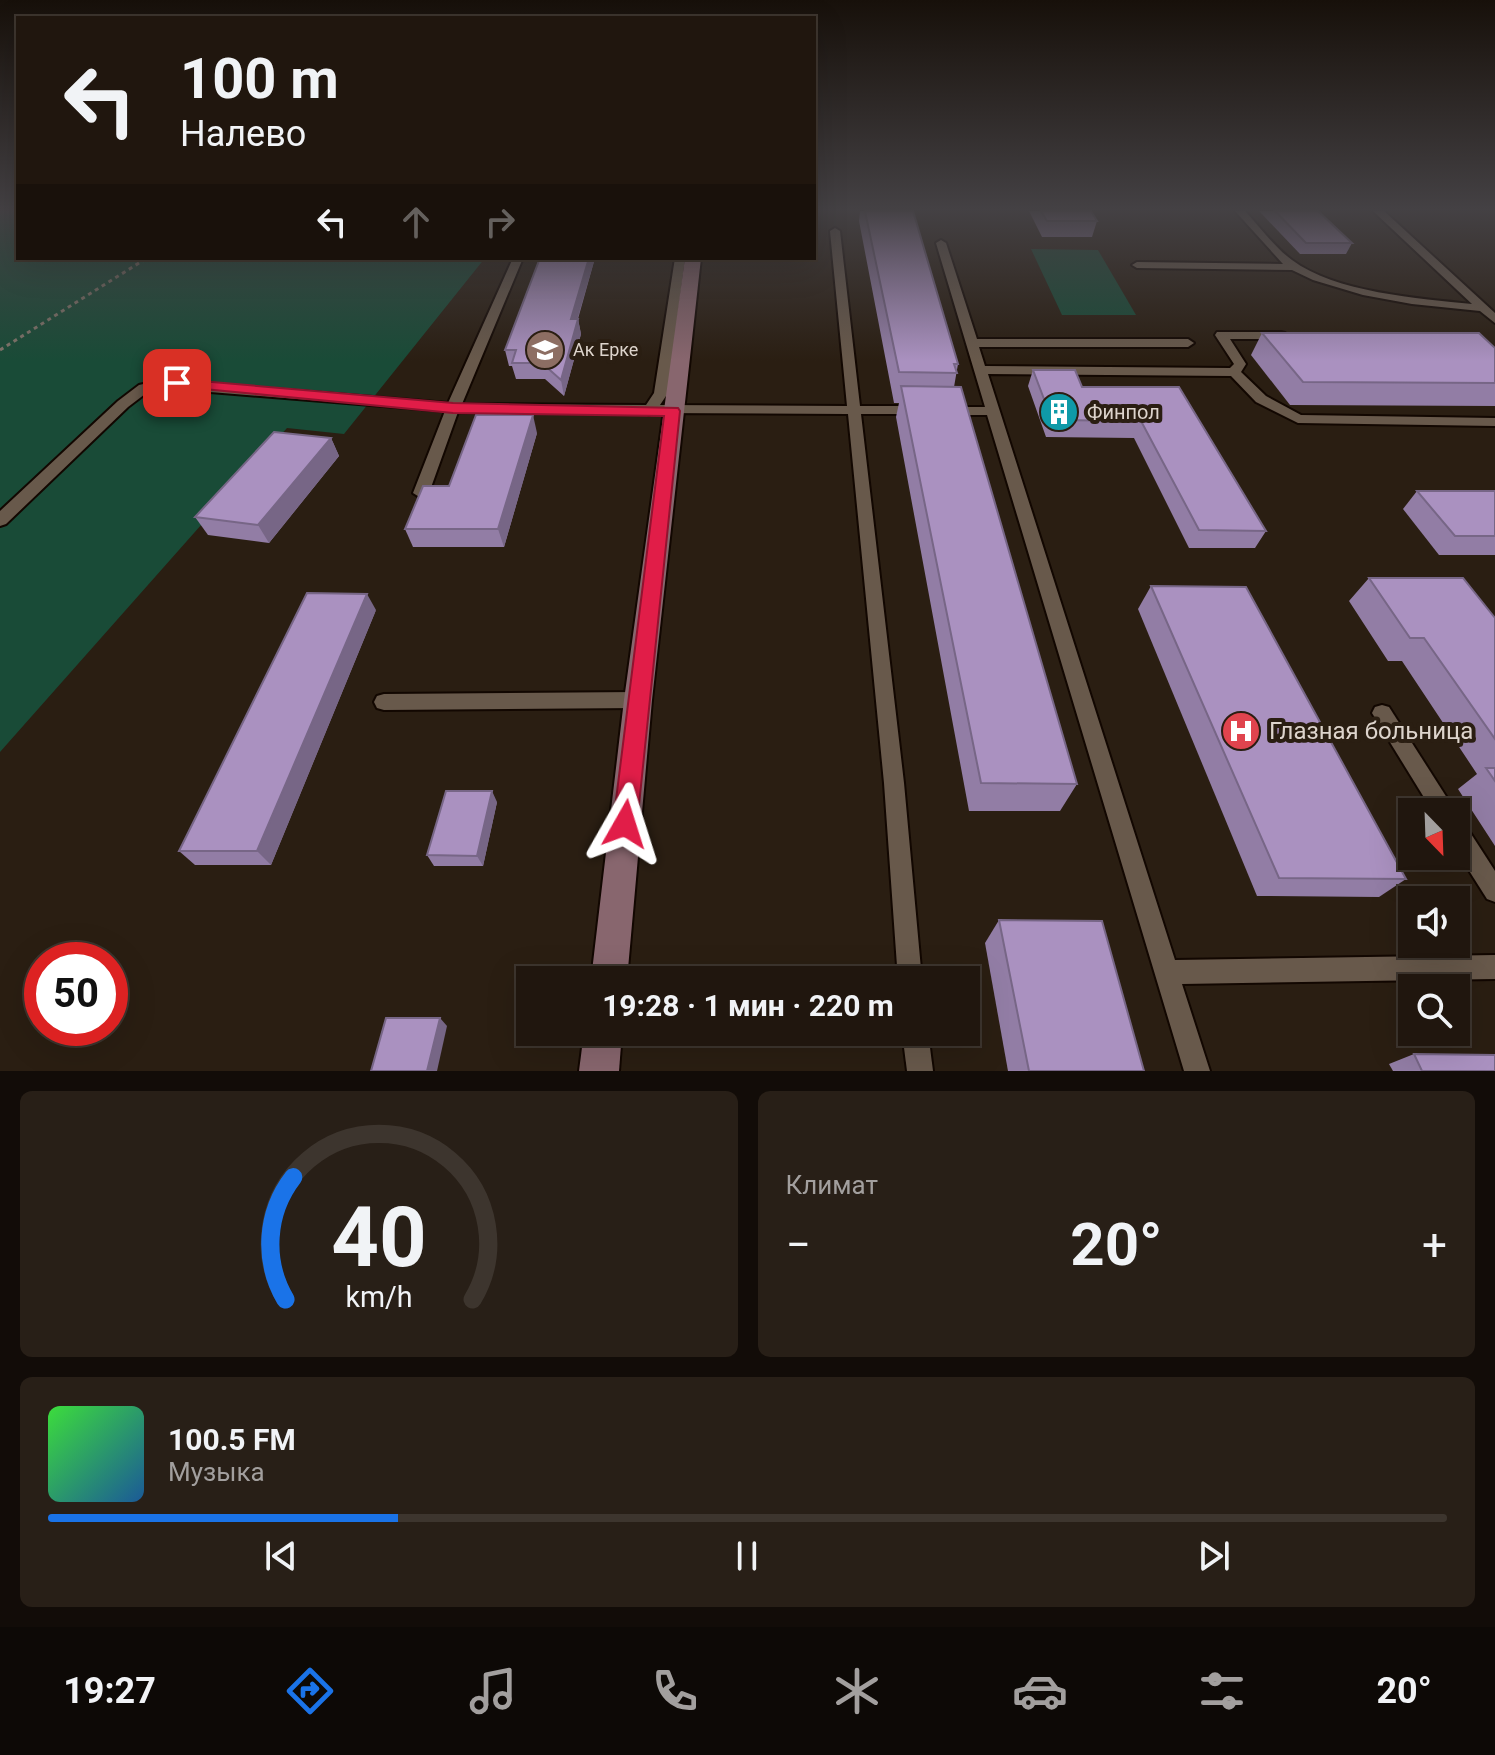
<!DOCTYPE html>
<html lang="ru">
<meta charset="utf-8">
<style>
body{margin:0;font-family:Roboto,sans-serif;background:#281f17;color:#f1f3f6;height:100vh;display:flex;flex-direction:column;font-size:30px;white-space:nowrap}
*{box-sizing:border-box;margin:0}
p{font-size:26px;color:#a29f9e}
.icon{flex:none;width:44px;height:44px;fill:none;stroke:currentColor;stroke-width:2;stroke-linecap:round;stroke-linejoin:round}
.map{position:relative;height:1071px;overflow:hidden}
.drawer{display:flex;flex-direction:column;gap:20px;padding:20px;background:#120c08;flex:1}
.drawer>*{flex:none}
.hud{position:absolute;left:16px;top:16px;width:800px;height:244px;border-radius:0px;box-shadow:0 8px 32px #0002,0 0 0 2px #3d352e;background:#20160e;color:#f1f3f6;overflow:hidden}
.needle{width:52px;rotate:157deg}
.fabs{position:absolute;left:1398px;top:798px;display:grid;gap:16px}
.fabs a{display:grid;place-items:center;width:72px;height:72px;border-radius:0px;background:#20160e;box-shadow:0 8px 32px #0002,0 0 0 2px #3d352e;font-size:40px}
.speed{position:absolute;left:24px;top:942px;display:flex;gap:16px;font-size:40px;font-weight:700;text-align:center}
.speed>*{display:grid;place-content:center;width:104px;height:104px;border-radius:50%;background:#20160e;box-shadow:0 8px 32px #0002,0 0 0 2px #3d352e;line-height:1}
.speed .limit{border:12px solid #d22;background:#fff;color:#111}
.pin{position:absolute;display:grid;place-items:center;width:68px;height:68px;color:#fff;margin:-34px;border-radius:16px;box-shadow:0 4px 12px #0006}
.me{position:absolute;width:88px;margin:-44px;rotate:6deg;stroke-linejoin:round;filter:drop-shadow(0 0 6px #0008)}
.turn{display:flex;align-items:center;gap:28px;height:168px;padding:0 32px;font-size:36px}
.turn .icon{width:104px;height:104px;stroke-width:2.5}
.turn b{display:block;font-size:56px;line-height:68px}
.lanes{display:flex;align-items:center;height:76px;padding:0 32px;background:#0003;justify-content:center;gap:40px;direction:ltr}
.lanes .off{opacity:.35}
.big{font-size:60px;font-weight:700;line-height:1.1}
.drawer .widget{flex:1;display:flex;flex-direction:column;justify-content:center;gap:12px;min-width:0;padding:0 28px;border-radius:12px;background:#281f17}
.drawer .dial{align-items:center;gap:0}
.dial svg{height:208px;overflow:visible;fill:none;stroke:#3d352e;stroke-width:7;stroke-linecap:round;text-anchor:middle}
.dial text{fill:#f1f3f6;stroke:none}
.song{display:flex;align-items:center;gap:24px}
.cover{width:96px;height:96px;border-radius:12px;background:linear-gradient(135deg,hsl(120 70% 55%),hsl(210 70% 35%))}
.played{height:8px;border-radius:4px;background:linear-gradient(90deg,#1a73e8 25%,#3d352e 25%)}
.keys{display:flex;justify-content:space-around;direction:ltr}
.heat{display:flex;justify-content:space-between;align-items:center;font-size:44px;direction:ltr}
.drawer .tiles{flex:1;display:grid;gap:20px;grid-template-columns:1fr 1fr}
.widget:last-child{grid-column:span 2}
.trip{position:absolute;left:516px;top:966px;width:464px;height:80px;border-radius:0px;background:#20160e;box-shadow:0 8px 32px #0002,0 0 0 2px #3d352e;font-weight:700;line-height:80px;text-align:center}
.dock{display:flex;height:128px;justify-content:space-around;align-items:center;background:#0d0906;color:#a29f9e}
.dock .icon{width:56px;height:56px}
.dock .selected{color:#1a73e8}
.dock b{font-size:36px;color:#f1f3f6}
.map>svg:first-child{display:block}
.green{fill:#194b37}
.lines{fill:none;stroke-linecap:round;stroke-linejoin:round}
.lane-casing{stroke:#120701;stroke-width:4}
.secondary-casing{stroke:#120701;stroke-width:4}
.path{stroke:#7f746a;stroke-width:3;stroke-dasharray:4 4;stroke-linecap:butt}
.lane{fill:#68594b;fill-rule:evenodd}
.secondary{fill:#88666e;fill-rule:evenodd}
.wall{fill:#927da5}
.shaded-wall{fill:#776686}
.building{fill:#aa91c0;stroke:#776686;stroke-width:2}
.route{fill:#e11d48;stroke:#92132f;stroke-width:2}
.labels{text-anchor:middle;stroke-width:8;stroke-linejoin:round;paint-order:stroke}
.far-poi-label{font-size:18px;fill:#ddd4cc;stroke:#2a1e12;text-anchor:start}
.poi-label{font-size:20px;fill:#ddd4cc;stroke:#2a1e12;text-anchor:start}
.near-poi-label{font-size:24px;fill:#ddd4cc;stroke:#2a1e12;text-anchor:start}
</style>
<div class="map">
<svg width="1495" height="1071" viewBox="0 0 1495 1071">
<rect width="100%" height="100%" fill="#2a1e12"/>
<g class="green">
<polygon points="0,211 18,211 18,258 485,258 344,434 287,428 0,752"/>
<polygon points="1031,249 1098,250 1136,315 1062,315"/>
</g>
<g class="lines">
<defs>
<g id="lane">
<path d="M1235 211H1245C1261 228 1274 247 1292 260 1334 292 1420 299 1472 304L1373 211H1384L1495 313V323L1480 311 1412 304 1363 295 1313 280 1292 270 1137 268 1132 265 1137 262 1283 264Z"/>
<polygon points="835,228 840,231 860,406 917,406 924,410 917,414 861,414 904,783 922,980 898,980 884,783 848,414 654,413 649,415 644,413 458,412 429,493 421,498 413,493 445,411 161,388 149,391 128,407 6,524 0,526 0,511 118,401 139,385 161,380 448,403 513,258 523,258 462,404 646,405 654,393 675,258 685,258 668,393 660,405 847,406 830,231"/>
<polygon points="941,240 946,243 977,339 1188,339 1194,343 1188,347 979,347 985,366 1230,368 1234,364 1215,335 1217,332 1281,332 1285,333 1285,339 1230,339 1246,364 1241,372 1266,396 1301,415 1495,418 1495,426 1298,423 1256,402 1231,376 988,374 1175,960 1495,955 1495,979 1182,984 1210,1071 1184,1071 987,415 948,415 941,411 948,407 985,407 936,243"/>
<polygon points="638,692 645,694 648,700 645,706 638,708 384,710 377,708 374,702 377,696 384,694"/>
<polygon points="1382,705 1389,707 1456,812 1433,812 1372,713 1375,707"/>
<polygon points="1456,820 1464,823 1495,871 1495,902 1487,899 1456,850"/>
<polygon points="902,1032 928,1032 933,1071 907,1071"/>
</g>
<g id="secondary">
<polygon points="685,258 701,258 652,700 627,980 591,980 624,700"/>
<polygon points="584,1032 622,1032 619,1071 579,1071"/>
</g>
</defs>
<use href="#lane" class="lane-casing"/>
<use href="#secondary" class="secondary-casing"/>
<polyline class="path" points="0,350 147,258"/>
<use href="#lane" class="lane"/>
<use href="#secondary" class="secondary"/>
</g>
<g class="wall">
<polygon points="860,211 913,211 958,364 954,387 1077,784 1060,811 969,811 896,417 899,403 894,403 859,221"/>
<polygon points="1029,211 1091,211 1097,221 1092,237 1042,237"/>
<polygon points="1259,211 1318,211 1352,243 1346,254 1300,254"/>
<polygon points="595,258 578,319 581,334 564,396 545,379 516,379 512,366 509,366 505,350"/>
<polygon points="1262,333 1495,348 1495,406 1290,405 1251,355"/>
<polygon points="1033,370 1082,387 1179,387 1266,531 1255,548 1189,548 1134,438 1046,437 1028,386"/>
<polygon points="537,433 504,547 413,547 405,529 449,486"/>
<polygon points="331,438 339,456 269,543 208,535 195,517"/>
<polygon points="1417,491 1495,491 1495,555 1439,555 1403,509"/>
<polygon points="1369,578 1495,618 1495,846 1458,789 1477,774 1402,661 1388,661 1349,601"/>
<polygon points="1151,586 1406,879 1379,897 1257,896 1138,609"/>
<polygon points="376,610 271,865 195,865 179,851"/>
<polygon points="497,802 483,866 434,866 427,855"/>
<polygon points="999,920 1144,1071 1008,1071 985,943"/>
<polygon points="1414,1054 1495,1071 1393,1071 1389,1064"/>
</g>
<g class="shaded-wall">
<polygon points="589,258 595,258 573,334 571,319"/>
<polygon points="578,319 581,334 564,396 561,380"/>
<polygon points="533,415 537,433 504,547 498,529"/>
<polygon points="331,438 339,456 269,543 258,525"/>
<polygon points="367,594 376,610 271,865 257,851"/>
<polygon points="492,791 497,802 483,866 477,856"/>
<polygon points="440,1018 447,1026 437,1071 427,1071"/>
</g>
<g class="building">
<polygon points="865,211 913,211 958,364 954,364 957,373 899,372"/>
<polygon points="1041,211 1091,211 1097,221 1047,221"/>
<polygon points="1275,211 1318,211 1352,243 1306,243"/>
<polygon points="540,258 589,258 571,319 578,319 561,380 542,363 512,363 516,350 505,350"/>
<polygon points="1262,333 1479,333 1495,348 1495,383 1303,382"/>
<polygon points="1033,370 1075,370 1082,387 1179,387 1266,531 1199,530 1141,421 1052,420"/>
<polygon points="901,386 961,387 1077,784 981,783"/>
<polygon points="476,415 533,415 498,529 405,529 423,486 449,486"/>
<polygon points="274,432 331,438 258,525 195,517"/>
<polygon points="1417,491 1495,491 1495,536 1455,536"/>
<polygon points="1369,578 1463,578 1495,618 1495,739 1424,638 1410,638"/>
<polygon points="1151,586 1246,587 1406,879 1279,878"/>
<polygon points="307,593 367,594 257,851 179,851"/>
<polygon points="1486,768 1495,768 1495,781"/>
<polygon points="446,791 492,791 477,856 427,855"/>
<polygon points="999,920 1102,921 1144,1071 1029,1071"/>
<polygon points="386,1018 440,1018 427,1071 371,1071"/>
<polygon points="1414,1054 1495,1055 1495,1071 1422,1071"/>
</g>
<linearGradient id="sky" x2="0" y2="1"><stop stop-color="#17100a"/><stop offset="0.58" stop-color="#444144"/><stop offset="1" stop-color="#444144" stop-opacity="0"/></linearGradient>
<rect width="1495" height="361" fill="url(#sky)"/>
<polygon class="route" points="177,379 453,403 678,408 680,411 637,824 633,833 625,836 616,833 613,824 664,416 453,413 172,386 170,383"/>
<defs>
<symbol id="school-disc" viewBox="-11 -11 22 22"><circle r="9.5" fill="#8d6e63" stroke="#2a1e12"/><path d="M0-5L7-2L0 1L-7-2ZM-4 1L0 2.5L4 1V4Q0 6-4 4Z" fill="#fff"/></symbol>
<symbol id="building-disc" viewBox="-11 -11 22 22"><circle r="9.5" fill="#0f9aa8" stroke="#2a1e12"/><path d="M-4-6H4V6H1V3H-1V6H-4ZM-2.5-4.3h1.7v1.8h-1.7ZM.8-4.3h1.7v1.8H.8ZM-2.5-1h1.7V.8h-1.7ZM.8-1h1.7V.8H.8Z" fill="#fff"/></symbol>
<symbol id="hospital-disc" viewBox="-11 -11 22 22"><circle r="9.5" fill="#e0444e" stroke="#2a1e12"/><path d="M-5-5h3v3.5h4V-5h3V5h-3V1.5h-4V5h-3Z" fill="#fff"/></symbol>
</defs>
<g fill-rule="evenodd">
<use href="#school-disc" x="523" y="328" width="44" height="44"/>
<use href="#building-disc" x="1037" y="390" width="44" height="44"/>
<use href="#hospital-disc" x="1219" y="709" width="44" height="44"/>
</g>
<g class="labels">
<g class="far-poi-label">
<text x="573" y="356">Ак Ерке</text>
</g>
<g class="poi-label">
<text x="1087" y="419">Финпол</text>
</g>
<g class="near-poi-label">
<text x="1269" y="739">Глазная больница</text>
</g>
</g>
</svg>
<div class="fabs">
<a><svg class="needle" viewBox="-14 -14 28 28"><path d="M0-13l5 13h-10z" fill="#e53935"/><path d="M0 13l5-13h-10z" fill="#a29f9e"/></svg></a>
<a><svg class="icon" aria-label="sound" viewBox="0 0 24 24"><path d="M4 9h4l5-4v14l-5-4H4zM17 9q2 3 0 6"/></svg></a>
<a><svg class="icon" aria-label="search" viewBox="0 0 24 24"><circle cx="10" cy="10" r="6"/><path d="M15 15l6 6"/></svg></a>
</div>
<div class="speed"><div class="limit">50</div></div>
<div class="pin" style="left:177px;top:383px;background:#d93025"><svg class="icon" aria-label="arrive" viewBox="0 0 24 24"><path d="M6 21V4h12l-3 4 3 4H6"/></svg></div>
<svg class="me" style="left:625px;top:824px" viewBox="-20 -20 40 40"><path d="M0-17L14 15 0 8-14 15z" fill="#e11d48" stroke="#fff" stroke-width="4"/></svg>
<div class="trip">19:28 · 1 мин · 220 m</div>
<div class="hud">
<div class="turn"><svg class="icon" aria-label="left" viewBox="0 0 24 24"><path d="M17 20v-9H6M10 6l-5 5 5 5"/></svg><div><b>100 m</b>Налево</div></div>
<div class="lanes"><svg class="icon" aria-label="left" viewBox="0 0 24 24"><path d="M17 20v-9H6M10 6l-5 5 5 5"/></svg><svg class="icon off" aria-label="ahead" viewBox="0 0 24 24"><path d="M12 20V5M6 11l6-6 6 6"/></svg><svg class="icon off" aria-label="right" viewBox="0 0 24 24"><path d="M7 20v-9h11M14 6l5 5-5 5"/></svg></div>
</div>
</div>
<section class="drawer">
<div class="tiles">
<div class="widget dial"><svg viewBox="0 0 100 80">
<path d="M14 69A42 42 0 1 1 86 69"/>
<path d="M14 69A42 42 0 0 1 17 22" stroke="#1a73e8"/>
<text x="50" y="56" font-size="32" font-weight="700">40</text>
<text x="50" y="72" font-size="11">km/h</text>
</svg></div>
<div class="widget"><p>Климат</p>
<div class="heat"><a>−</a><b class="big">20°</b><a>+</a></div>
</div>
<div class="widget">
<div class="song"><i class="cover"></i><div><b>100.5 FM</b><p>Музыка</p></div></div>
<div class="played"></div>
<div class="keys"><svg class="icon" aria-label="previous" viewBox="0 0 24 24"><path d="M18 5L8 12l10 7zM5 5v14"/></svg><svg class="icon" aria-label="pause" viewBox="0 0 24 24"><path d="M8 5v14M16 5v14"/></svg><svg class="icon" aria-label="next" viewBox="0 0 24 24"><path d="M6 5l10 7-10 7zM19 5v14"/></svg></div>
</div>
</div>
</section>
<nav class="dock">
<b>19:27</b>
<svg class="icon selected" aria-label="directions" viewBox="0 0 24 24"><path d="M12 3l9 9-9 9-9-9zM9 14v-3h6M13 9l2 2-2 2"/></svg>
<svg class="icon" aria-label="music" viewBox="0 0 24 24"><path d="M9 18V5l10-2v13"/><circle cx="6" cy="18" r="3"/><circle cx="16" cy="16" r="3"/></svg>
<svg class="icon" aria-label="phone" viewBox="0 0 24 24"><path d="M5 4h4l2 5-3 2q2 4 5 5l2-3 5 2v4C11 20 4 13 5 4z"/></svg>
<svg class="icon" aria-label="climate" viewBox="0 0 24 24"><path d="M12 3v18M4 7l16 10M4 17L20 7"/></svg>
<svg class="icon" aria-label="car" viewBox="0 0 24 24"><path d="M5 17H2v-5l4-1 3-4h7l3 4 3 1v5h-3M9 17h6M6 11h13"/><circle cx="7" cy="17" r="2"/><circle cx="17" cy="17" r="2"/></svg>
<svg class="icon" aria-label="filters" viewBox="0 0 24 24"><path d="M4 7h16M4 17h16"/><circle cx="9" cy="7" r="2"/><circle cx="15" cy="17" r="2"/></svg>
<b>20°</b>
</nav>
